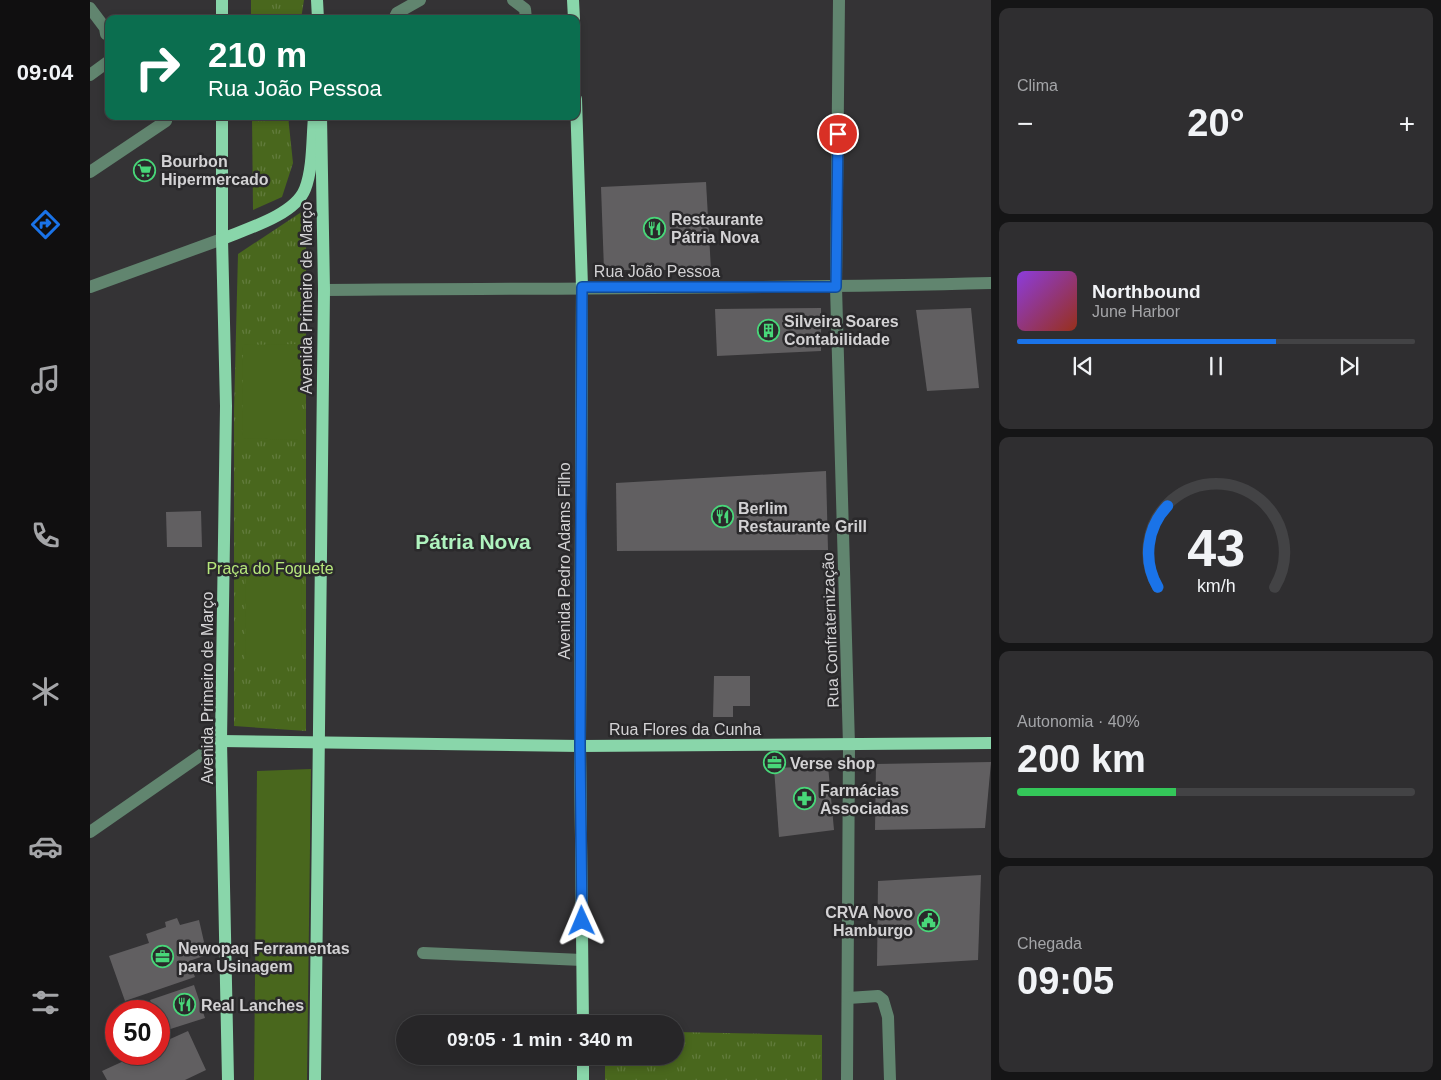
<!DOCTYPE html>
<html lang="pt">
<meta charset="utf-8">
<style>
body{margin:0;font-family:Arial,sans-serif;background:#2f2e30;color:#f1f3f6;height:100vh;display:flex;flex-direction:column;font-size:19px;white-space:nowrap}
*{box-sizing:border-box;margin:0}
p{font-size:16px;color:#a4a5a8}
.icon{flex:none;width:28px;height:28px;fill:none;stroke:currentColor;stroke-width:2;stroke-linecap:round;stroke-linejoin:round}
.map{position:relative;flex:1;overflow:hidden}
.details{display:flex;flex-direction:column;gap:8px;padding:8px;background:#151516;width:450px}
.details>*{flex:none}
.top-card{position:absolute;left:15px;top:15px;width:475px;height:105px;border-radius:10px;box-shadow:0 2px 8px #0003,0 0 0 1px #434345;background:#0b6e4f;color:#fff;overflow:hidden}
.speed{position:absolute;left:15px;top:1000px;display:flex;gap:10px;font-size:25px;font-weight:700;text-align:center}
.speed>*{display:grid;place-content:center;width:65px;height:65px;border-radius:50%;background:#272628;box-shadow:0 2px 8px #0003,0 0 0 1px #434345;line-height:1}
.speed .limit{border:8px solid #d22;background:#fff;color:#111}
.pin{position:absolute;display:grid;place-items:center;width:42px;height:42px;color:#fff;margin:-21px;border:2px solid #fff;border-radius:50%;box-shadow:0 1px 5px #0007}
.me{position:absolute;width:55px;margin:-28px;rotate:359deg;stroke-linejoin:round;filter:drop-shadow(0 0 4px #0008)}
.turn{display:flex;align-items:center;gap:18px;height:105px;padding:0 20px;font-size:22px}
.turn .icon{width:65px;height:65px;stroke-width:2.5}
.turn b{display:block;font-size:35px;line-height:42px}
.big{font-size:38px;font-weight:700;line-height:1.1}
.details .tile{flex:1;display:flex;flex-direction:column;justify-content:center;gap:8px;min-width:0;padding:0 18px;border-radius:10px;background:#2f2e30}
.details .dial{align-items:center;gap:0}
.dial svg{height:130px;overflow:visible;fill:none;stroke:#434345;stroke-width:7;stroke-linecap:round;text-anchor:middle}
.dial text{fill:#f1f3f6;stroke:none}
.song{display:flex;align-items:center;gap:15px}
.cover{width:60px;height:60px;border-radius:8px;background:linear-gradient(135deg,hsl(270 70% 55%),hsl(10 70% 35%))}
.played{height:5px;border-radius:2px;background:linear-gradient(90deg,#1a73e8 65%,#434345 65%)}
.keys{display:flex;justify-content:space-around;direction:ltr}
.heat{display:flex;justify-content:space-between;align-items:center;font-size:28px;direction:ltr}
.charge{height:8px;border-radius:4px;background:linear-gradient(90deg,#34c759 40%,#434345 0)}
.trip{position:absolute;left:306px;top:1015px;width:288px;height:50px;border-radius:25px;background:#272628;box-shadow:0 2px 8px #0003,0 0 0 1px #434345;font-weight:700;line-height:50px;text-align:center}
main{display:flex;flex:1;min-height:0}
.tab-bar{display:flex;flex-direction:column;width:90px;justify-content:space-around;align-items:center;background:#100f10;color:#a4a5a8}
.tab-bar .icon{width:35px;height:35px}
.tab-bar .current{color:#1a73e8}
.tab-bar b{font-size:22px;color:#f1f3f6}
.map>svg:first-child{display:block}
.park{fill:url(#park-tufts)}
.pitch{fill:#49671d}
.building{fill:#615f61}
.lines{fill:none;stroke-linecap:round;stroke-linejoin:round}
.minor{stroke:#61856f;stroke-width:12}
.major{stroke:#89d6aa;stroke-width:12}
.route-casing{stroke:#114b97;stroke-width:12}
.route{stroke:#1a73e8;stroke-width:9}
.labels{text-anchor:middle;stroke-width:5;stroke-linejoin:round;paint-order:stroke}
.poi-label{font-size:16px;font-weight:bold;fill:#d3d2d4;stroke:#2a292b;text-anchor:start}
.street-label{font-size:16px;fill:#d3d2d4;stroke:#2a292b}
.park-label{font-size:16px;fill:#b6e77c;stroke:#2a292b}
.district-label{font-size:21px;font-weight:bold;fill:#aff3be;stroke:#2a292b}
</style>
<main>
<nav class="tab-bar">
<b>09:04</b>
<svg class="icon current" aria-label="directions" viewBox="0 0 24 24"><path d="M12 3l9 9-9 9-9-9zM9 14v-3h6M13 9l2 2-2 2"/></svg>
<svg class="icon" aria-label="music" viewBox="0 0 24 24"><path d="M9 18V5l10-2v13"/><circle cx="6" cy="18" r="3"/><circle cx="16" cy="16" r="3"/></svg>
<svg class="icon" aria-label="phone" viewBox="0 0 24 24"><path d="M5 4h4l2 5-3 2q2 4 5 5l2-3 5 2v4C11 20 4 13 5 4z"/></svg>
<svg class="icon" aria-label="climate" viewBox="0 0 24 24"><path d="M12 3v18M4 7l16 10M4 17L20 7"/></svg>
<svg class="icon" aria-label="car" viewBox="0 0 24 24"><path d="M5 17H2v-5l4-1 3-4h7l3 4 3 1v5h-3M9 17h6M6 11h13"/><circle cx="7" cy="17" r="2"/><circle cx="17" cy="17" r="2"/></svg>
<svg class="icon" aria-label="filters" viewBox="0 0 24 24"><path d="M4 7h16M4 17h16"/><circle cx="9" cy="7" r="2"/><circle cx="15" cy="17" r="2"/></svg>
</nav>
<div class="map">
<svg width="901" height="1080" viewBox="0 0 901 1080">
<defs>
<pattern id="park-tufts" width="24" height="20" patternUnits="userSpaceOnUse" patternTransform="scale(1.25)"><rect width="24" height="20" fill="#49671d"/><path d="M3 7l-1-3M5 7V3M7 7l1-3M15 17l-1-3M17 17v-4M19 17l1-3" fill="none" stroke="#627c3d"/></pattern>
</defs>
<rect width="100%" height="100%" fill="#343335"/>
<g class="park">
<polygon points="161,0 214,0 211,19 161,19"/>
<polygon points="162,116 198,116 203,163 192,197 163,210"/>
<polygon points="216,209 216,731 144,726 144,410 148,254"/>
<polygon points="585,1032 732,1035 732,1080 515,1080 515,1056 585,1056"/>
</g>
<g class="pitch">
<polygon points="208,344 208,440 152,438 153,345"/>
<polygon points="212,567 211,661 155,661 156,568"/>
<polygon points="221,769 217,1080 164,1080 167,771"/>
</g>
<g class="building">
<polygon points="616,182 621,270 514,270 511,187"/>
<polygon points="731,308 731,351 627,356 625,309"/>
<polygon points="881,308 889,388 837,391 826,310"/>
<polygon points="736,471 738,550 527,551 526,483"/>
<polygon points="111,511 112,547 77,547 76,512"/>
<polygon points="624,676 660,676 660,706 643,706 643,717 623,717"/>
<polygon points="901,762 895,828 785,830 786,764"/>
<polygon points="738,766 744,830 689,837 684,768"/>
<polygon points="891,875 888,960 787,966 788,881"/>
<polygon points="87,918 90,925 109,920 117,955 99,961 105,977 35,1001 19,956 59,943 56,934 76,927 75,922"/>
<polygon points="104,985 115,1018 71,1032 69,1025 69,1011 64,1011 60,1000"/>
<polygon points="98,1031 116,1070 95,1080 17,1080 12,1071 49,1054 69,1054 69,1044"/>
</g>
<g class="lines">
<g class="minor">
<polyline points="423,0 435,9 436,19"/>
<polyline points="749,0 746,287 759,745 757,1080"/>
<polyline points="0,8 15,28 16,34"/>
<polyline points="304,19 307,13 330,0"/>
<polyline points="0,75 19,61"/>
<polyline points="0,172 76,121 73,116"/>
<polyline points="0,287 132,239"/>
<path d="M234 290C456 288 679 289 901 283"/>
<polyline points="0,832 131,741"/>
<polyline points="333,953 492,960"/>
<polyline points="758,998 788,996 793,1000 798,1017 800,1080"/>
</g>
<g class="major">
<polyline points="227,0 228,19"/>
<polyline points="483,0 484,19"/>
<polyline points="132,19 132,0"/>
<polyline points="486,99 492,287 490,746 493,1024"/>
<polyline points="132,116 132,239 136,406 131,741 138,1080"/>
<path d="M132 239C156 229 205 215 215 189 223 169 222 139 224 117"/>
<polyline points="131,741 490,746 901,743"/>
<polyline points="493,1056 493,1080"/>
<polyline points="225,1080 234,290 231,116"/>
</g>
</g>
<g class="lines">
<defs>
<polyline id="route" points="492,921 490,746 492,287 746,287 748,134"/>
</defs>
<use href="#route" class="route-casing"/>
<use href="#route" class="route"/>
</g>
<defs>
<symbol id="supermarket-ring" viewBox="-11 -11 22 22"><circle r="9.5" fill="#2a292b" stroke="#48d779" stroke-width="1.5"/><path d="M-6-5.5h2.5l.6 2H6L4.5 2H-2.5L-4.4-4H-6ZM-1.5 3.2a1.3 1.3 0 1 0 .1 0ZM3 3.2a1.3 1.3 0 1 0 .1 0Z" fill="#48d779"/></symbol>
<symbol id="restaurant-ring" viewBox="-11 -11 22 22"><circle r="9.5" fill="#2a292b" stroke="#48d779" stroke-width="1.5"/><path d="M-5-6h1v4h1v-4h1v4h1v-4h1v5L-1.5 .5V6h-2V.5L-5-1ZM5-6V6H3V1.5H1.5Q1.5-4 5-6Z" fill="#48d779"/></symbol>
<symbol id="building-ring" viewBox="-11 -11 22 22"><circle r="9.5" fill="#2a292b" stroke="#48d779" stroke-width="1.5"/><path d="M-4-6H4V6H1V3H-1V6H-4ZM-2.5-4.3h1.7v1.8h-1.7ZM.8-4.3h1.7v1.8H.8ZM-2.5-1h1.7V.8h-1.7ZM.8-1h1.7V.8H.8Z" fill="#48d779"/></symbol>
<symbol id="office-ring" viewBox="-11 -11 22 22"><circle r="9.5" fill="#2a292b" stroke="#48d779" stroke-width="1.5"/><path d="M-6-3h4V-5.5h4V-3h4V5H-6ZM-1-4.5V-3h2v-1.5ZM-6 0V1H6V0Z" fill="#48d779"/></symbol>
<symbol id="pharmacy-ring" viewBox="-11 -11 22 22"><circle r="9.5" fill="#2a292b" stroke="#48d779" stroke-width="1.5"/><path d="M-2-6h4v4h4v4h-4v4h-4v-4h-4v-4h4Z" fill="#48d779"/></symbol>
<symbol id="civic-ring" viewBox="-11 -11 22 22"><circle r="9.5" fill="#2a292b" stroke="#48d779" stroke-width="1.5"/><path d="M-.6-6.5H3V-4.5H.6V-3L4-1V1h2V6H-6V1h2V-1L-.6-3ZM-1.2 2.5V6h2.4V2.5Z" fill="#48d779"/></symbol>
</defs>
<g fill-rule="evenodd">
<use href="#supermarket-ring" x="42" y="158" width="25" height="25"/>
<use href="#restaurant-ring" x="552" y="216" width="25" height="25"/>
<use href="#building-ring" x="666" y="318" width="25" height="25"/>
<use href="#restaurant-ring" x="620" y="504" width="25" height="25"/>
<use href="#office-ring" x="672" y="750" width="25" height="25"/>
<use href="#pharmacy-ring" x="702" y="786" width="25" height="25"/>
<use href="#civic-ring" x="826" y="908" width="25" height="25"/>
<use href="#office-ring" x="60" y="944" width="25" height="25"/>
<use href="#restaurant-ring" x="82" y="992" width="25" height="25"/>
</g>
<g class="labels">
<g class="poi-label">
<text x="71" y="167">Bourbon<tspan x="71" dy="18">Hipermercado</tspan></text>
<text x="581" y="225">Restaurante<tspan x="581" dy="18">Pátria Nova</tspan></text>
<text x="694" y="327">Silveira Soares<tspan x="694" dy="18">Contabilidade</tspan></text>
<text x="648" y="514">Berlim<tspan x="648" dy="18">Restaurante Grill</tspan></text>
<text x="700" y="769">Verse shop</text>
<text x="730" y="796">Farmácias<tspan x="730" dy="18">Associadas</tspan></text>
<text x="823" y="918" text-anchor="end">CRVA Novo<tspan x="823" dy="18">Hamburgo</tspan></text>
<text x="88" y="954">Newopaq Ferramentas<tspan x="88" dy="18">para Usinagem</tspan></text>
<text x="111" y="1011">Real Lanches</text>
</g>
<g class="street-label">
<text x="567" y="277">Rua João Pessoa</text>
<text transform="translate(216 298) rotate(-90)" y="6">Avenida Primeiro de Março</text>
<text transform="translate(474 561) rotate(-90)" y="6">Avenida Pedro Adams Filho</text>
<text transform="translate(740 630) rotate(-92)" y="6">Rua Confraternização</text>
<text transform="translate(117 688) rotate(-90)" y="6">Avenida Primeiro de Março</text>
<text x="595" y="735">Rua Flores da Cunha</text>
</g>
<g class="park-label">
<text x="180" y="574">Praça do Foguete</text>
</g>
<g class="district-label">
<text x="383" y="549">Pátria Nova</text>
</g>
</g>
</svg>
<div class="speed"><div class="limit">50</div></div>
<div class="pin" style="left:748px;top:134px;background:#d93025"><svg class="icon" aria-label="arrive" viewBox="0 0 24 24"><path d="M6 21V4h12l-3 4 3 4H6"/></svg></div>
<svg class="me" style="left:492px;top:921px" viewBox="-20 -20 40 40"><path d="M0-17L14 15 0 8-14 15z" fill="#1a73e8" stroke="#fff" stroke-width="4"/></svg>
<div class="trip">09:05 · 1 min · 340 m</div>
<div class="top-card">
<div class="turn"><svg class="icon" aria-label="right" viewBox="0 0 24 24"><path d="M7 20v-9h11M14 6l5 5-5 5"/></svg><div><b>210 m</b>Rua João Pessoa</div></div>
</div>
</div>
<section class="details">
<div class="tile"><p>Clima</p>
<div class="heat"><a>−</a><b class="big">20°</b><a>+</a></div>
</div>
<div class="tile">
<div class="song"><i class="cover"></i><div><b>Northbound</b><p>June Harbor</p></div></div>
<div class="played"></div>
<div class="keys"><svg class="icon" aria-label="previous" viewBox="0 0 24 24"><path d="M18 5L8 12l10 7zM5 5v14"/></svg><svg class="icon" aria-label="pause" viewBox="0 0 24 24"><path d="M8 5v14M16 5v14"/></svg><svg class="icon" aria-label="next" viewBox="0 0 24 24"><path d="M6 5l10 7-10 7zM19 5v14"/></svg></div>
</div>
<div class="tile dial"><svg viewBox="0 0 100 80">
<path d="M14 69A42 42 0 1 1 86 69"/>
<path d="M14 69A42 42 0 0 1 20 19" stroke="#1a73e8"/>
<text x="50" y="56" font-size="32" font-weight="700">43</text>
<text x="50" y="72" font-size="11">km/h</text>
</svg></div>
<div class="tile"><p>Autonomia · 40%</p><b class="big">200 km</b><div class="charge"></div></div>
<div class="tile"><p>Chegada</p><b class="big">09:05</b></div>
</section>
</main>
